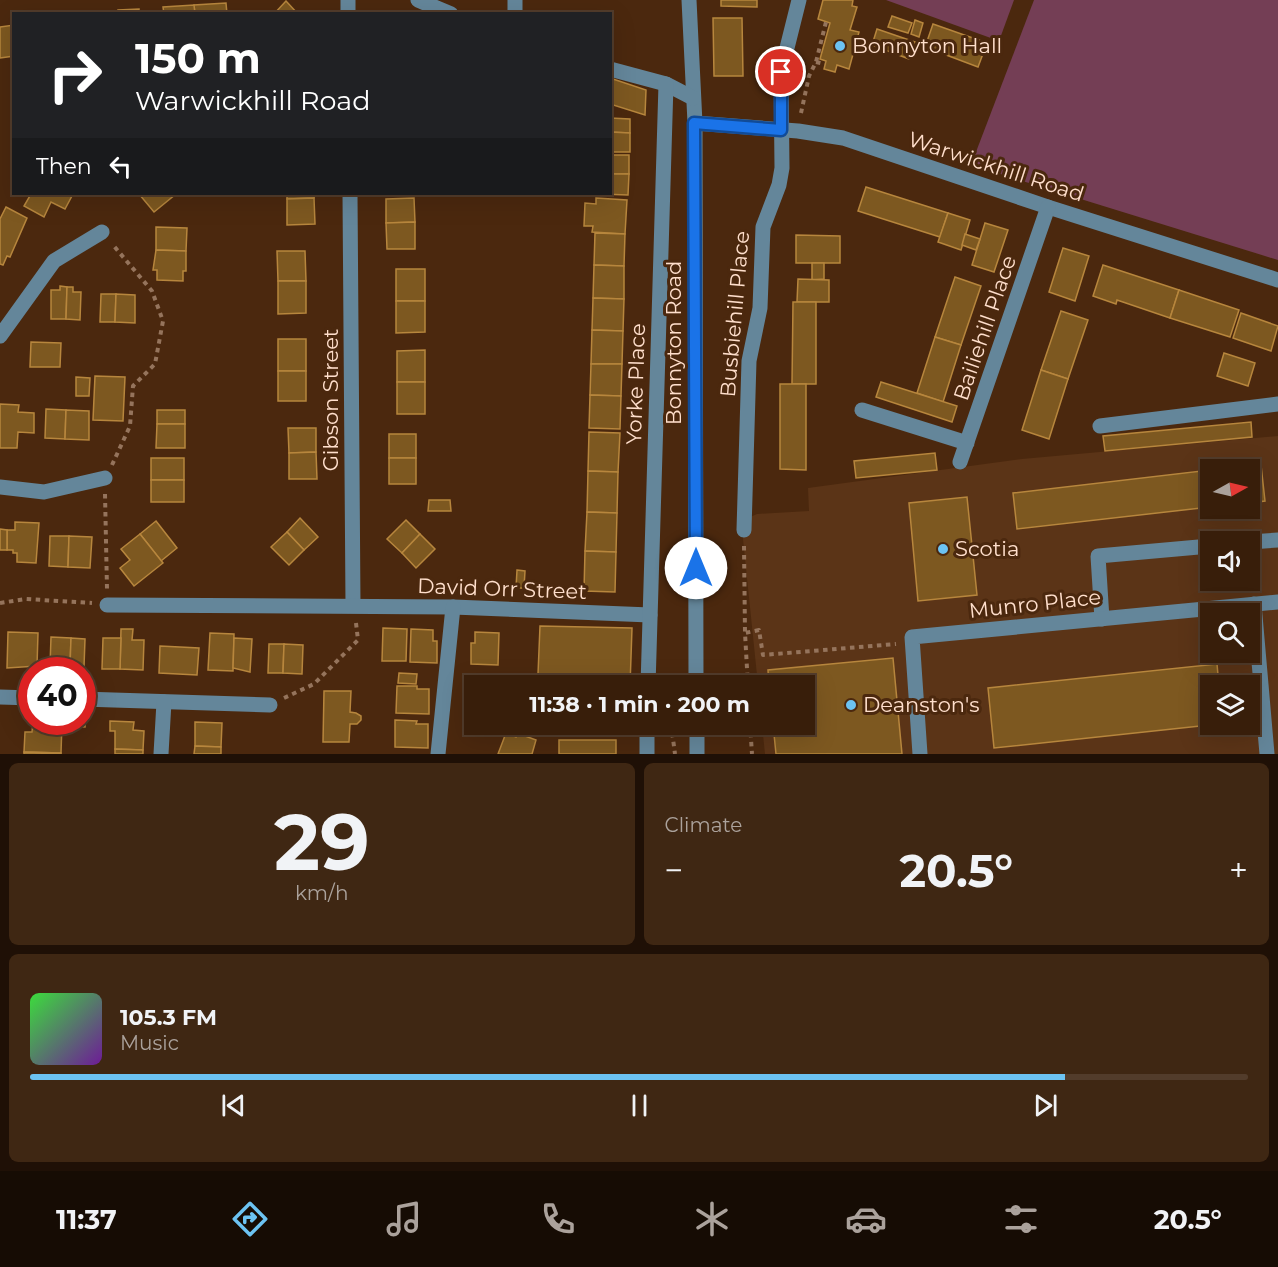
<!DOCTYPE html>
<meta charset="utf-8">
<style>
body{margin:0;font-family:Montserrat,sans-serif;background:#3f2713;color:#f1f3f6;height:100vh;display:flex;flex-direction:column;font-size:22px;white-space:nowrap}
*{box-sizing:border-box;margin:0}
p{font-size:20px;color:#aba29c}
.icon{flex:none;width:33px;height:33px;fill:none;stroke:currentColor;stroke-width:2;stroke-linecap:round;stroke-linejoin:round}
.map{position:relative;height:754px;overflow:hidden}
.panel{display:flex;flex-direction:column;gap:9px;padding:9px;background:#1f1006;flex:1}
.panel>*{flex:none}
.hud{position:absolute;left:12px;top:12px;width:600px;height:183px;border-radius:0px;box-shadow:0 6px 24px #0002,0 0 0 2px #523c2b;background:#202124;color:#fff;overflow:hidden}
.needle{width:39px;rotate:82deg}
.buttons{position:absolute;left:1200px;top:459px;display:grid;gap:12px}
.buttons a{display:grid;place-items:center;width:60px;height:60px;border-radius:0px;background:#381e0a;box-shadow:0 6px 24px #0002,0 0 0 2px #523c2b;font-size:30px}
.speed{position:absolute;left:18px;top:657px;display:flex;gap:12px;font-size:30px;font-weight:700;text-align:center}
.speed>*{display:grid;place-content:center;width:78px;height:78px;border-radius:50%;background:#381e0a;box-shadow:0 6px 24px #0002,0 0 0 2px #523c2b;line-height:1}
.speed .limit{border:9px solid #d22;background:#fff;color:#111}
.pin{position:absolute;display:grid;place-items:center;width:51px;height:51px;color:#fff;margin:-26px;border:3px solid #fff;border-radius:50%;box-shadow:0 2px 6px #0007}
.me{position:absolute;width:66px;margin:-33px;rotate:0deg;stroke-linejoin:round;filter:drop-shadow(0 0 4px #0008)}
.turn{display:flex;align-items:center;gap:21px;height:126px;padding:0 24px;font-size:27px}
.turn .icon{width:78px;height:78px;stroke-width:2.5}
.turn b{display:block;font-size:42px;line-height:51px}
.then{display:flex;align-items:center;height:57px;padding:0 24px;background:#0003;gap:12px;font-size:22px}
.big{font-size:45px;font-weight:700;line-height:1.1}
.panel .widget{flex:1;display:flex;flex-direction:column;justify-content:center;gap:9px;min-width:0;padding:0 21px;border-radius:9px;background:#3f2713}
.panel .dial{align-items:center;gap:0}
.dial b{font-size:78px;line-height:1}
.song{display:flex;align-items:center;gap:18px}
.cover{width:72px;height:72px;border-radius:9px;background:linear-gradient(135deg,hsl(120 70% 55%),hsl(280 70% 35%))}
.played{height:6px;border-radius:3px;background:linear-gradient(90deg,#6cc3f2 85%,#523c2b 85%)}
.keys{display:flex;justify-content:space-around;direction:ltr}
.heat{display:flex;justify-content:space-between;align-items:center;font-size:33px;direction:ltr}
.panel .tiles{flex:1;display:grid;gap:9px;grid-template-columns:1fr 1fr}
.widget:last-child{grid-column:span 2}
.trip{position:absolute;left:464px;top:675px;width:351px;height:60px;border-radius:0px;background:#381e0a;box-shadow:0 6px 24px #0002,0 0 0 2px #523c2b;font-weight:700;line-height:60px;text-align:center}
.tabs{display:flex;height:96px;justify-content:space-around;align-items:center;background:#160c04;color:#aba29c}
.tabs .icon{width:42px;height:42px}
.tabs .on{color:#6cc3f2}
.tabs b{font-size:27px;color:#f1f3f6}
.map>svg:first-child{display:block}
.built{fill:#5b3417;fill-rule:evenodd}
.green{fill:#743e55}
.building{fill:#7d5820;stroke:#b7863d;stroke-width:1.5}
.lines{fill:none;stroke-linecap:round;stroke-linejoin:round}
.path{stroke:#95745c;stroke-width:4;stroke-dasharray:4.5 4.5;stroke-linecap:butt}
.minor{stroke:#64869a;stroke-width:15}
.route-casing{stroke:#114b97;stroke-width:15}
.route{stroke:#1a73e8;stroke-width:10}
.poi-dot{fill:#6cc3f2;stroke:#4b280e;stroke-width:2}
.labels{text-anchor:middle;stroke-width:6;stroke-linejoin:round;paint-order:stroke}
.poi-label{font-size:21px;fill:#ffdfcc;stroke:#4b280e;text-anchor:start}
.street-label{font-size:21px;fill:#ffdfcc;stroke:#4b280e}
</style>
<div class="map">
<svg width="1278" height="754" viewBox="0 0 1278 754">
<rect width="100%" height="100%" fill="#4b280e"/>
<path class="built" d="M1278 436V754H765L762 725 804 724V686L758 685 743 539 744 527 748 518 757 514 809 511 808 488 1022 459ZM1210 470H1250V508H1210ZM1210 542H1250V580H1210ZM1210 614H1250V652H1210ZM1210 686H1250V724H1210Z"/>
<g class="green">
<polygon points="886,0 1014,0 999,41"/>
<polygon points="1034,0 1278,0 1278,260 971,165"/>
</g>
<g class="building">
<polygon points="721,0 757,0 757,7 721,6"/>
<polygon points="823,0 853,0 852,6 857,7 850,30 859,32 849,69 837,65 835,72 824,69 826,61 820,59 830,23 818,19"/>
<polygon points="286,1 298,14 274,14"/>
<polygon points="226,3 227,14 195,14 194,5"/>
<polygon points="194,5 195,14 164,14 163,7"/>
<polygon points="139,9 139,14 118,14 118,10"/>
<polygon points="892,16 912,23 908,33 888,27"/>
<polygon points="713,18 742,18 743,76 714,76"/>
<polygon points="915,20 923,23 919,37 911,34"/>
<polygon points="933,24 987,43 978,67 925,47"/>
<polygon points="14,25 14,56 0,58 0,27"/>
<polygon points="877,29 915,42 909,59 872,45"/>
<polygon points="610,78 646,90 645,115 610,104"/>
<polygon points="610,118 630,119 630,133 610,132"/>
<polygon points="610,132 630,133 630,152 610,152"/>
<rect x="610" y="155" width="19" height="19"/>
<polygon points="610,174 629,174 628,195 600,194 610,194"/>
<polygon points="866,187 948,213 940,237 858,211"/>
<polygon points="31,194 73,194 65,209 51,202 44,217 24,206"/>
<polygon points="139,194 176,194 154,212"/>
<polygon points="287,194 314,194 314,198 287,199"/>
<polygon points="314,198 315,224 287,225 287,199"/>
<polygon points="414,198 415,222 386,223 386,199"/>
<polygon points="596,198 627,200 625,234 592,232 593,226 584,226 585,203 596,204"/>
<polygon points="6,207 27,218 10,257 7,256 3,265 0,264 0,219"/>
<polygon points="948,213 970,220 961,250 938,242"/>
<polygon points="415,222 415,249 387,249 386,223"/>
<polygon points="985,223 1008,230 994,272 972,265"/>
<polygon points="156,227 187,228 186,251 156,250"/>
<polygon points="595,233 625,234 624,266 594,265"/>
<polygon points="965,234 980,239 976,250 962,245"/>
<polygon points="796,235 840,236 840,263 796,263"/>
<polygon points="1063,248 1089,256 1075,301 1049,292"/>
<polygon points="156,250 186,251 186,271 183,271 183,281 157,280 157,270 153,270"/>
<polygon points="277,251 305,251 306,281 278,281"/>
<polygon points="812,263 824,263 824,279 812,280"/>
<polygon points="594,265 624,266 624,299 593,298"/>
<polygon points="1103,265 1179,290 1170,318 1117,300 1116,304 1093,296"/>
<rect x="396" y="269" width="29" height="32"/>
<polygon points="955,277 981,286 961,345 935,337"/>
<polygon points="798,279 829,280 829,302 797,302"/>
<polygon points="278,281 306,281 306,313 278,314"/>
<polygon points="60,286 67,287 66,319 51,319 51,290 60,290"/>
<polygon points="67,287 73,287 73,292 81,292 80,320 66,319"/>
<polygon points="1179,290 1239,310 1230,337 1170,318"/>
<polygon points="101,294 116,294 115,322 100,322"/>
<polygon points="116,294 135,295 135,323 115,322"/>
<polygon points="593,298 624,299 623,331 592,330"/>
<polygon points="396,301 425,301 425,332 396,333"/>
<polygon points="793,302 816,302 816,384 792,384"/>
<polygon points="1061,311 1088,320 1068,379 1041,370"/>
<polygon points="1241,313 1278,326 1271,351 1233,338"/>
<polygon points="592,330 623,331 622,364 591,364"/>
<polygon points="935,337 961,345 943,402 917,393"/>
<rect x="278" y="339" width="28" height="32"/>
<polygon points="31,342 61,343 60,367 30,367"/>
<polygon points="425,350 425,382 397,382 397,351"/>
<polygon points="1224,353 1255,363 1248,386 1217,376"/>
<polygon points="591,364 622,364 621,396 590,395"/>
<polygon points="1041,370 1068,379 1049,439 1022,430"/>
<rect x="278" y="371" width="28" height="30"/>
<polygon points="95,376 125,377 123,421 93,420"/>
<polygon points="76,377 90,378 89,396 76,396"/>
<rect x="397" y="382" width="28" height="32"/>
<polygon points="881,382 957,406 952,422 876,397"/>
<polygon points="780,384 806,384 806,470 780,469"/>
<polygon points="590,395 621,396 620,429 589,428"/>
<polygon points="0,404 19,405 18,412 34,413 34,433 18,432 17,448 0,448"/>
<polygon points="46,409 66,410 65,439 45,438"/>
<polygon points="66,410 89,411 89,440 65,439"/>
<rect x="157" y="410" width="28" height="14"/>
<polygon points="1251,422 1252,437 1105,451 1103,436"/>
<polygon points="157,424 185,424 185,448 156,448"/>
<polygon points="288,428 316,428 316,452 289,453"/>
<polygon points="589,432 620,433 618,472 588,471"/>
<rect x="389" y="434" width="27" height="24"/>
<polygon points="316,452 317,479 289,479 289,453"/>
<polygon points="935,453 937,470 856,478 854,461"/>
<rect x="151" y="458" width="33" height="22"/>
<rect x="389" y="458" width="27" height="26"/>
<polygon points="1261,465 1265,501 1250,503 1250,470 1219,470"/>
<polygon points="1210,470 1210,507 1017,529 1013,493"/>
<polygon points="588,471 618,472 617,513 587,512"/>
<rect x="151" y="480" width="33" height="22"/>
<polygon points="967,497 977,595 918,601 909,503"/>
<polygon points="429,500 450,500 451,511 428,511"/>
<polygon points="587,512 617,513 616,552 585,551"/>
<polygon points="300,518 318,537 304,550 287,532"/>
<polygon points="406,520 420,534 402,553 387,539"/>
<polygon points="156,521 177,548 161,561 140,534"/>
<polygon points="15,522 39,523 36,563 17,562 17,553 13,553 13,550 7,550 7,530 15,530"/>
<polygon points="0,529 7,530 7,550 0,550"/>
<polygon points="287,532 304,550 289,565 271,547"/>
<polygon points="140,534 163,563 134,586 120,568 130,560 121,549"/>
<polygon points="420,534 435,549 416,568 402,553"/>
<polygon points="50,536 69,536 68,567 49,566"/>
<polygon points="69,536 92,537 90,568 68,567"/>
<polygon points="585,551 616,552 615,592 584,591"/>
<polygon points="517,570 525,571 524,588 516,588"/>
<polygon points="540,626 632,628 630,686 601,686 601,676 538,674"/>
<polygon points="383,628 407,629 406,661 382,661"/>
<polygon points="121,629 133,629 132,640 144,640 143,670 120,669"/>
<polygon points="411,629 433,630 433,641 437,641 437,663 410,662"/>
<polygon points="8,632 38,633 37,666 7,668"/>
<polygon points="475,632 499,633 498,665 471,664 471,643 475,643"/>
<polygon points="210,633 234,634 233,671 208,670"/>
<polygon points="51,637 71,638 70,666 50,666"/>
<polygon points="71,638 85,639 84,667 70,666"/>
<polygon points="103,638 121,638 120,669 102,669"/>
<polygon points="234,638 252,639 250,672 233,668"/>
<polygon points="269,644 284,644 283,673 268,673"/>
<polygon points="284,644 303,645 302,674 283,673"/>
<polygon points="160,646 199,648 197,675 159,673"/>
<polygon points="893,658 902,754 776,754 773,724 804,724 804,686 769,686 768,670"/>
<polygon points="1217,664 1219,686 1210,686 1210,724 1219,724 994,748 988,688"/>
<polygon points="399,673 417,674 416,684 398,683"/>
<polygon points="397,686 417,686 417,689 429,689 429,714 396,713"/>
<polygon points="324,691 351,691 350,712 356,713 361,716 361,720 357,724 350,724 349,742 323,742"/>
<polygon points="82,715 86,715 85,727 68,726 68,722 82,722"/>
<polygon points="395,720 417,721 416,724 428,724 428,748 395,747"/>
<polygon points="110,721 134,722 133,730 144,731 143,750 115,749 115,731 110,731"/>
<polygon points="33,722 62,723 61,753 24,752 25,732 32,732"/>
<polygon points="195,722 222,723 221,747 195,746"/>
<polygon points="506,733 516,737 517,733 536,740 532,754 498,754"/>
<rect x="559" y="740" width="57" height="14"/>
<polygon points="195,746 221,747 221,754 194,754"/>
<polygon points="115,749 143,750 143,754 115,754"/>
<polygon points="24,752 61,753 61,754 24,754"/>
</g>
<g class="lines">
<g class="path">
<polyline points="816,62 825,64"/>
<polyline points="801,113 809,76 816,62 826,22"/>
<polyline points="112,465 130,426 133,386 155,364 163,321 152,291 113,245"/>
<polyline points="105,494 107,589"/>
<polyline points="744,546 745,633"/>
<polyline points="0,603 26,599 92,603"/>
<polyline points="748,686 745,633 759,630 763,655 896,644"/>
<polyline points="284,698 314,684 358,640 356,623"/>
<polyline points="671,724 675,754"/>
<polyline points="750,724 752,754"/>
</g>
<g class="minor">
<polyline points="348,0 348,14"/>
<polyline points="418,0 451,14"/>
<polyline points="689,0 695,123 696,686"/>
<polyline points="515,14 515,0"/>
<polyline points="610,69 666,84 693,98"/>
<polyline points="695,123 798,131 843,138 1048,207 1278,280"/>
<polyline points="350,194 353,605"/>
<polyline points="0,336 54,261 102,232"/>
<polyline points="862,410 967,443"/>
<polyline points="1100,426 1278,404"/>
<polyline points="960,462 1048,207"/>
<polyline points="0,487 44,492 105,478"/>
<polyline points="744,530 749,361 760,308 763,227 779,185 782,168 781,72 799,0"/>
<polyline points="1250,542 1278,540"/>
<polyline points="1254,604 1267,754"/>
<polyline points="107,605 453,607 650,615"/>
<polyline points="1102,619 1098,556 1210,546"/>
<polyline points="648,686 666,84"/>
<polyline points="0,697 32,698"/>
<polyline points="82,699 270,705"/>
<polyline points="697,724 697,754"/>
<polyline points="161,754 164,702"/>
<polyline points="438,754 453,607"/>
<polyline points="647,754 647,724"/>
<polyline points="920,754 912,637 1278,602"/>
</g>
</g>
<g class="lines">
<defs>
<polyline id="route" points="696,568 694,123 781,130 781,72"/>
</defs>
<use href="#route" class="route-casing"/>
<use href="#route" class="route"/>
</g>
<g class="poi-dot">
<circle cx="840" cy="46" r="6"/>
<circle cx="943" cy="549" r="6"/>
<circle cx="851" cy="705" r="6"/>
</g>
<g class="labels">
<g class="poi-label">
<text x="852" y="53">Bonnyton Hall</text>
<text x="955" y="556">Scotia</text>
<text x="863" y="712">Deanston's</text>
</g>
<g class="street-label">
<text transform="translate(996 167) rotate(18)" y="7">Warwickhill Road</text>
<text transform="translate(735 314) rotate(-85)" y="7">Busbiehill Place</text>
<text transform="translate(985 328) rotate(-71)" y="7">Bailiehill Place</text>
<text transform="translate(674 343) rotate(-90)" y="7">Bonnyton Road</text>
<text transform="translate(636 384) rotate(-88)" y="7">Yorke Place</text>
<text transform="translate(331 400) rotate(-90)" y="7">Gibson Street</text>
<text transform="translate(502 589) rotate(2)" y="7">David Orr Street</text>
<text transform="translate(1035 604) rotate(-6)" y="7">Munro Place</text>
</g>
</g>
</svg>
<div class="buttons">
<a><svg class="needle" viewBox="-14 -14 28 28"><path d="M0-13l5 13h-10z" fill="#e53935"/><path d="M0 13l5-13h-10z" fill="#aba29c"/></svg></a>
<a><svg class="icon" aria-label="sound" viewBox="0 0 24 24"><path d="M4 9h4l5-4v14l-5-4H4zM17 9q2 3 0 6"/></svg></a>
<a><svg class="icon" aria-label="search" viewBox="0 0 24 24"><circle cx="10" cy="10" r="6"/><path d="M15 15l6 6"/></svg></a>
<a><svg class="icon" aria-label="layers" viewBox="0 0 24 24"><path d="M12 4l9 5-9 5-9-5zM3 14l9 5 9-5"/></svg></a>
</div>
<div class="speed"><div class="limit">40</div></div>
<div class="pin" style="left:781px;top:72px;background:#d93025"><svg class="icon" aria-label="arrive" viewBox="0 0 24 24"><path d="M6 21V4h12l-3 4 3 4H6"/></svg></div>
<svg class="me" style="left:696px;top:568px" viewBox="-20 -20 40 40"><circle r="19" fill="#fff"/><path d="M0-13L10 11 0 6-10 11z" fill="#1a73e8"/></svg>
<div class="trip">11:38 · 1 min · 200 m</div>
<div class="hud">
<div class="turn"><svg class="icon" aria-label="right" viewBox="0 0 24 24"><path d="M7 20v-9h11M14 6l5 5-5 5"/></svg><div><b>150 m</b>Warwickhill Road</div></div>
<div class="then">Then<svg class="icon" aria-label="left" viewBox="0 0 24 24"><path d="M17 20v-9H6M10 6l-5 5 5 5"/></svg></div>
</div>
</div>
<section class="panel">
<div class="tiles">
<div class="widget dial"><b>29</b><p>km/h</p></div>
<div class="widget"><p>Climate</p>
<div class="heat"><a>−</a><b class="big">20.5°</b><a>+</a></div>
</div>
<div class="widget">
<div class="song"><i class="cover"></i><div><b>105.3 FM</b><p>Music</p></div></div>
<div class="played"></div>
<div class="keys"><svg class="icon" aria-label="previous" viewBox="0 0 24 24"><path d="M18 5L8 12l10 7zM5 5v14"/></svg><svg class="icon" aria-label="pause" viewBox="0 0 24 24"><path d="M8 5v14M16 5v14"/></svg><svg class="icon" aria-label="next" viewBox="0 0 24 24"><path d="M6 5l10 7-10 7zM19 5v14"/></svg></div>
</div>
</div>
</section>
<nav class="tabs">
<b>11:37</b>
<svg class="icon on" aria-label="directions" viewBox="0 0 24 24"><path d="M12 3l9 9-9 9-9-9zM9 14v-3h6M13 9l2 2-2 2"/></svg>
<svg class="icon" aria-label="music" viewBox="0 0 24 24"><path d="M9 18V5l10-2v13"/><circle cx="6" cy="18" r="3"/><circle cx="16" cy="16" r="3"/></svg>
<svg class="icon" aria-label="phone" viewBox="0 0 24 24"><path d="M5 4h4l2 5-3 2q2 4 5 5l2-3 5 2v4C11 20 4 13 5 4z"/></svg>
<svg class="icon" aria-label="climate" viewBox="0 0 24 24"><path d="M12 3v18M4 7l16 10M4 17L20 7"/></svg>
<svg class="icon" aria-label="car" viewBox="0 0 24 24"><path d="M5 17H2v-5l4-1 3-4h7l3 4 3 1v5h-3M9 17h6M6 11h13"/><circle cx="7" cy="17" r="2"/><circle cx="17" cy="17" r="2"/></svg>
<svg class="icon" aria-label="filters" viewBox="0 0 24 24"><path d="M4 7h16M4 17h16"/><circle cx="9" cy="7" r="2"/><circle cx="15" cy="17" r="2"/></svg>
<b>20.5°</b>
</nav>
